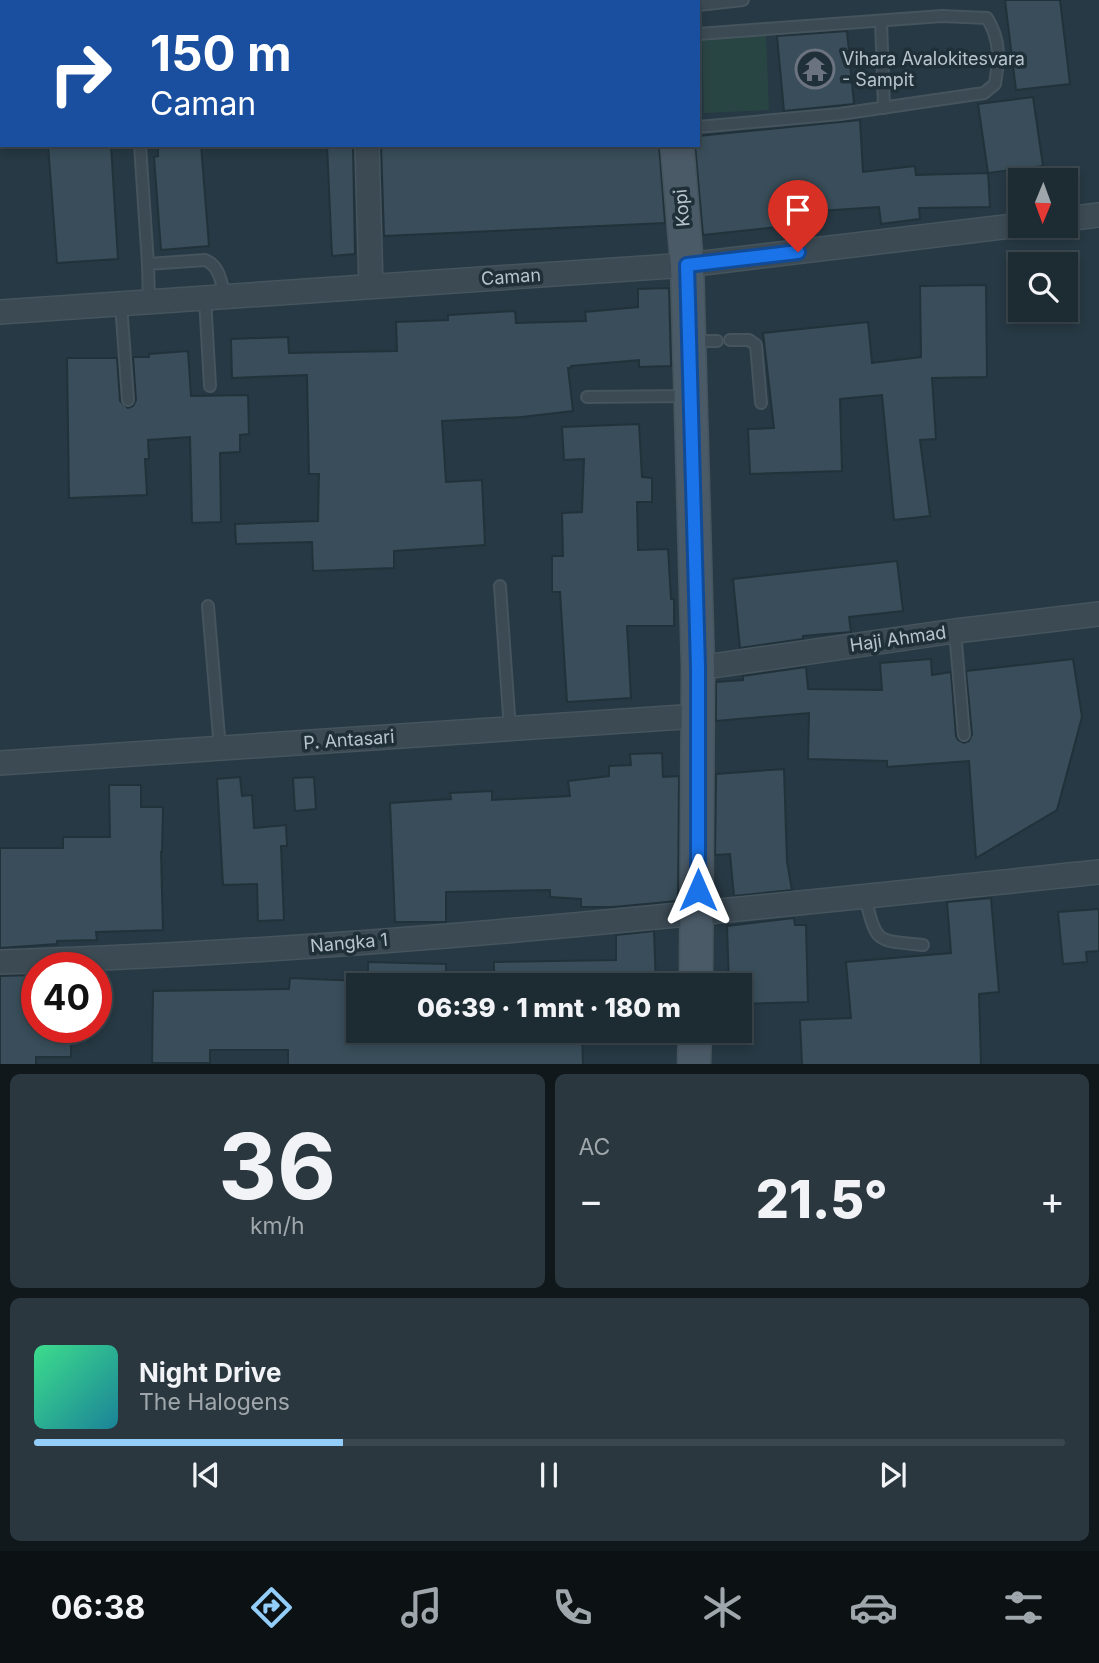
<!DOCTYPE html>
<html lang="id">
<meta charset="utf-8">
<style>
body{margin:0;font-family:Inter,sans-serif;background:#2a373f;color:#f1f3f6;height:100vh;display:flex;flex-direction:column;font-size:26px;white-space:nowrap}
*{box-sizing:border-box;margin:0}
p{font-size:23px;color:#a0a7ac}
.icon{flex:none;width:38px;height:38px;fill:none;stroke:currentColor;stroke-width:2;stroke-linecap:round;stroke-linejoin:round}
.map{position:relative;height:1064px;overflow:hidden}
.sheet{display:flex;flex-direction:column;gap:10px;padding:10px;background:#10181c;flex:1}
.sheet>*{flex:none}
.banner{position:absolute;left:0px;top:0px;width:700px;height:147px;box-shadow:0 4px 10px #0003,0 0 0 2px #3b474e;background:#1a4fa0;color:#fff;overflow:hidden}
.needle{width:46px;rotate:181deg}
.buttons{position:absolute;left:1008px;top:168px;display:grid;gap:14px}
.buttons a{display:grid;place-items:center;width:70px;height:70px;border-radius:0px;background:#1d2b33;box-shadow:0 4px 10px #0003,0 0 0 2px #3b474e;font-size:35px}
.speed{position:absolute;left:21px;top:952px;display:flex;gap:14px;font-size:35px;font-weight:700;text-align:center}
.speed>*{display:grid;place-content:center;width:91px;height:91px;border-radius:50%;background:#1d2b33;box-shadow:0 4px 10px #0003,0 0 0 2px #3b474e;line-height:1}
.speed .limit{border:10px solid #d22;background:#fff;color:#111}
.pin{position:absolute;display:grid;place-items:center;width:60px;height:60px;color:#fff;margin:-72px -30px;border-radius:50% 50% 50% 0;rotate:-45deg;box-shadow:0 0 7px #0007}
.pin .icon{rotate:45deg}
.me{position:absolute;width:77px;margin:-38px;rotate:0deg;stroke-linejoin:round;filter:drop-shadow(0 0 5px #0008)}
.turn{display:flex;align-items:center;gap:24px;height:147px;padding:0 35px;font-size:32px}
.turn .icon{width:91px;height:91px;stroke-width:2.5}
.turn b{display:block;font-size:49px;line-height:60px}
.big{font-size:52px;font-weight:800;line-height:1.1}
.sheet .card{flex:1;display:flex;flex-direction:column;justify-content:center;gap:10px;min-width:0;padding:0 24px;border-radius:10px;background:#2a373f}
.sheet .dial{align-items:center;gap:0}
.dial b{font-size:91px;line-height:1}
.song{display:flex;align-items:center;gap:21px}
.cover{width:84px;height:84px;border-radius:10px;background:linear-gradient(135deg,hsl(150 70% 55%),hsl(190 70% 35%))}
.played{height:7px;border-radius:4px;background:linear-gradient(90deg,#92cef9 30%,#3b474e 30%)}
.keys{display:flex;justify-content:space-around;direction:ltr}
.heat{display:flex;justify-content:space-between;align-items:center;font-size:38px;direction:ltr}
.sheet .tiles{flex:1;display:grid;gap:10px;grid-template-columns:1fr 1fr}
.card:last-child{grid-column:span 2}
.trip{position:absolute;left:346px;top:973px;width:406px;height:70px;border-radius:0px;background:#1d2b33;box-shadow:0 4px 10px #0003,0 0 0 2px #3b474e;font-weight:800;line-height:70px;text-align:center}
.dock{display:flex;height:112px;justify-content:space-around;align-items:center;background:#0c1114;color:#a0a7ac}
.dock .icon{width:49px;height:49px}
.dock .on{color:#92cef9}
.dock b{font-size:32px;color:#f1f3f6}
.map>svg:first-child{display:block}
.green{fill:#294543}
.building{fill:#394e5a;stroke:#22323b;stroke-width:2}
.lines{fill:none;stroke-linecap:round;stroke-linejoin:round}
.lane-casing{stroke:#45545d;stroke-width:14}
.street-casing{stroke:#45545d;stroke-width:26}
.secondary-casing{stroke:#45545d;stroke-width:35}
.lane{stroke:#3c4a54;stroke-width:10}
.street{stroke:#3c4a54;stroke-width:23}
.secondary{stroke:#4a5a67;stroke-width:32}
.route-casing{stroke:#114b97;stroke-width:18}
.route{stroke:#1a73e8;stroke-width:12}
.labels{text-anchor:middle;stroke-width:7;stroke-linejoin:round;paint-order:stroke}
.poi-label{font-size:18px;fill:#b9c5cd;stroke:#203039;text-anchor:start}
.street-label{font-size:18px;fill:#b9c5cd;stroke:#203039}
</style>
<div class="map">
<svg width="1099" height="1065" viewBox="0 0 1099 1065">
<rect width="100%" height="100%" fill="#273944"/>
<polygon class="green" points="766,36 769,110 704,113 702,38"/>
<g class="building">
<polygon points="1005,0 1060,0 1070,84 1016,90"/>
<polygon points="847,31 854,104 784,111 777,36"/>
<polygon points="1033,97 1043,166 988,173 978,104"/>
<polygon points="860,120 863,172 915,166 916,175 988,173 990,207 919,208 920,219 881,224 879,207 804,212 805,224 703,235 695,145 698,145 698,136"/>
<polygon points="48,145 111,145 118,259 57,263"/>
<polygon points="158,145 201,145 209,246 161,250 154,157 158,156"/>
<polygon points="327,145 353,145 355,254 332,256"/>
<polygon points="381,145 659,145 665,223 384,236"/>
<polygon points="986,285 987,377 932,378 936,439 920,440 930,516 894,520 882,395 840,399 842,471 750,474 748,429 774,428 763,333 868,322 872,363 921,357 920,286"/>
<polygon points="669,288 671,366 639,367 639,360 571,366 571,368 568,368 573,411 522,417 442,421 446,482 482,480 485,545 394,551 394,568 313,571 312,542 236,544 235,524 318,521 319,474 309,474 307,375 232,378 231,339 288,337 289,353 397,351 396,322 448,320 448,315 515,311 516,323 586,321 585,312 638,307 638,289"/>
<polygon points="188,351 191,396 248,395 249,434 240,435 240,452 220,453 221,522 192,523 190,437 148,440 149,459 145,459 147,495 69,498 67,358 117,358 120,401 128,408 133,406 136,400 133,357 149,357 149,354"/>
<polygon points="639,424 642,477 652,478 652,502 637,502 638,550 668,549 671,599 674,599 674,626 627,626 631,698 567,702 560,592 552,592 552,556 563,556 562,513 582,512 584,459 564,460 562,427"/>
<polygon points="897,561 903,611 849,617 851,632 803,636 803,639 740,648 733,579"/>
<polygon points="931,659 932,675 951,672 956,736 958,740 964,743 969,741 972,734 966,671 1073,659 1082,717 1057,810 976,858 969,761 887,767 887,761 808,759 809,713 716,721 716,682 743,680 743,676 806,667 808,689 882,690 880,663"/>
<polygon points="662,753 663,777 679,776 678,901 613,907 581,907 581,899 550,897 550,890 446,892 446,922 395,922 390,803 451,799 450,793 492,791 492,800 570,796 568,781 609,776 609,766 631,765 630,754"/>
<polygon points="784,769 787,862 792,890 734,896 730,854 715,855 716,774"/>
<polygon points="240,777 242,796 252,795 254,828 286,825 287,846 281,846 284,920 258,921 257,884 223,885 217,779"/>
<polygon points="314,777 316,809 295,811 293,778"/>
<polygon points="109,785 141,785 141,807 163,807 162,852 161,852 163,930 96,932 97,940 57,941 57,944 0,948 0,848 63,848 63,837 110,837"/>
<polygon points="991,898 999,992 979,994 981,1065 802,1065 800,1020 851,1018 846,962 951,953 947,902"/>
<polygon points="1099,909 1099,951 1086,952 1087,962 1063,964 1058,912"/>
<polygon points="794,918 795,925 806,925 808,1002 740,1004 740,985 729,985 727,926"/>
<polygon points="654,931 656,985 494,985 494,962 616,960 616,935"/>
<polygon points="368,962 446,964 446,985 368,985"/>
<polygon points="36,975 36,1027 71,1027 71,1057 36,1057 36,1065 0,1065 0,976"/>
<polygon points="290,978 359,981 359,1031 582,1031 583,1065 288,1065 288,1050 210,1050 210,1063 152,1063 153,991 287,989 289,989"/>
</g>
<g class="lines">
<defs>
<g id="lane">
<polyline points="698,5 743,0"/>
<polyline points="881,21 884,108"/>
<path d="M698 34 942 16 987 18C1001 41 999 59 995 84L984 93 840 114 698 127"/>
<polyline points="140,145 148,264"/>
<polyline points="205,298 210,386"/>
<path d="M149 302 148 264 205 260C220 266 221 282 225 297"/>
<polyline points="121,304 128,400"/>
<polyline points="730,340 749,340 756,345 761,403"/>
<polyline points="692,341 717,341"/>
<polyline points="587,397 688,396"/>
<polyline points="500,586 510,730"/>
<polyline points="208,606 220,749"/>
<polyline points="955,631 964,735"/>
<path d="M865 897C877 944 875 940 923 945"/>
</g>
<g id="street">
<polyline points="0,1 16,0"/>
<polyline points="367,145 371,286"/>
<polyline points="1066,219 1099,215"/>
<polyline points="0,312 687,265 1020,225"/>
<polyline points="698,668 955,631 1099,614"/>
<polyline points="0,763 698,716"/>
<path d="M0 962C368 951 733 910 1099 872"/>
</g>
<g id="secondary">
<polyline points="674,0 674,2"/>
<polyline points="677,145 687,265 698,668 696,985"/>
<polyline points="694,1065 695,1031"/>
</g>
</defs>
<use href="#lane" class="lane-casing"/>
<use href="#street" class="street-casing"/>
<use href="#secondary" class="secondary-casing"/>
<use href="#lane" class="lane"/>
<use href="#street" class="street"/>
<use href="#secondary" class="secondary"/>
</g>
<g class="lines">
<defs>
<polyline id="route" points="698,890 698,668 687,265 798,252"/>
</defs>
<use href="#route" class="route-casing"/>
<use href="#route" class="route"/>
</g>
<defs>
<symbol id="temple-ring" viewBox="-11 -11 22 22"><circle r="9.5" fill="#203039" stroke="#6b7280" stroke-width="1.5"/><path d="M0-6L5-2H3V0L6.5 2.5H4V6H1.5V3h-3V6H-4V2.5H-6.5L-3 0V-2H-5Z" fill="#6b7280"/></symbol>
</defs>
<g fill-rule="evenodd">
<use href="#temple-ring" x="793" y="47" width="44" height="44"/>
</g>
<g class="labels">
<g class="poi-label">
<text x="842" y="65">Vihara Avalokitesvara<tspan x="842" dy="21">- Sampit</tspan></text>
</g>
<g class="street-label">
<text transform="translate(682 208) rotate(-95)" y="6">Kopi</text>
<text transform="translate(511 277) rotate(-4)" y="6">Caman</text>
<text transform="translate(898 639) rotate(-8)" y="6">Haji Ahmad</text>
<text transform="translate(349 740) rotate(-4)" y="6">P. Antasari</text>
<text transform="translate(349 943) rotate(-5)" y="6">Nangka 1</text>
</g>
</g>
</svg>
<div class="buttons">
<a><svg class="needle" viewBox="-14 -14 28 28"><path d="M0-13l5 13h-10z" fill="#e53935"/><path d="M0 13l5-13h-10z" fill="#a0a7ac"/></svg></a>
<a><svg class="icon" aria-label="search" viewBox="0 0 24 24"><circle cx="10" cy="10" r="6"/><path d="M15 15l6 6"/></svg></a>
</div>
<div class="speed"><div class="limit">40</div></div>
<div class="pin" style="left:798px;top:252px;background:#d93025"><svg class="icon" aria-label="arrive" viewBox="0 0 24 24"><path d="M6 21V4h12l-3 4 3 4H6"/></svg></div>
<svg class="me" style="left:698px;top:890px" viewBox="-20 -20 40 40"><path d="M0-17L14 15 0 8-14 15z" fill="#1a73e8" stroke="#fff" stroke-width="4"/></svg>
<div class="trip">06:39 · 1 mnt · 180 m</div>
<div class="banner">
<div class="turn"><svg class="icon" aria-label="right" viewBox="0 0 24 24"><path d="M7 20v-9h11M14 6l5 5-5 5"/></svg><div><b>150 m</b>Caman</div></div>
</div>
</div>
<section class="sheet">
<div class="tiles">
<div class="card dial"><b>36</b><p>km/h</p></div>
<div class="card"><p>AC</p>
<div class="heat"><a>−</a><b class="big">21.5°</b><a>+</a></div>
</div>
<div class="card">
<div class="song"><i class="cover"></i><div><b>Night Drive</b><p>The Halogens</p></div></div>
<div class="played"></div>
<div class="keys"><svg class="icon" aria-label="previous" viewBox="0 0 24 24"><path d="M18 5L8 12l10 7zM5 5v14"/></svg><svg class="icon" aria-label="pause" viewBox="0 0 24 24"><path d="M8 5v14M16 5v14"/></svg><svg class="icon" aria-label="next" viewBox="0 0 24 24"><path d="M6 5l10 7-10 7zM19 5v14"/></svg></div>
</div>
</div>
</section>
<nav class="dock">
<b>06:38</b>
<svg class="icon on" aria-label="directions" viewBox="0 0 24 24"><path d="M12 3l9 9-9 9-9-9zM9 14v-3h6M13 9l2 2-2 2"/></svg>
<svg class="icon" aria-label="music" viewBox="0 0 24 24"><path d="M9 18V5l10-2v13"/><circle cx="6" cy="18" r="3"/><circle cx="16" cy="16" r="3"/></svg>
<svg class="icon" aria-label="phone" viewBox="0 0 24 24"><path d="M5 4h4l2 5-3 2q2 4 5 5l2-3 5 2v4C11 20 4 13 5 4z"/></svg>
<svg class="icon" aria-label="climate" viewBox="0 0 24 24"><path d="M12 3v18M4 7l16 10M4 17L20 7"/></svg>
<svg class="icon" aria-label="car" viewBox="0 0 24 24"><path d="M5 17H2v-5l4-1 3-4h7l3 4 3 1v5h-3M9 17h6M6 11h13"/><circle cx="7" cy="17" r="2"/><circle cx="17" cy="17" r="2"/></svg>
<svg class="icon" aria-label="filters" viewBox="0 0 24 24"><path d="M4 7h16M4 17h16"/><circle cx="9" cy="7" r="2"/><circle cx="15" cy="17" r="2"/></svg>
</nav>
